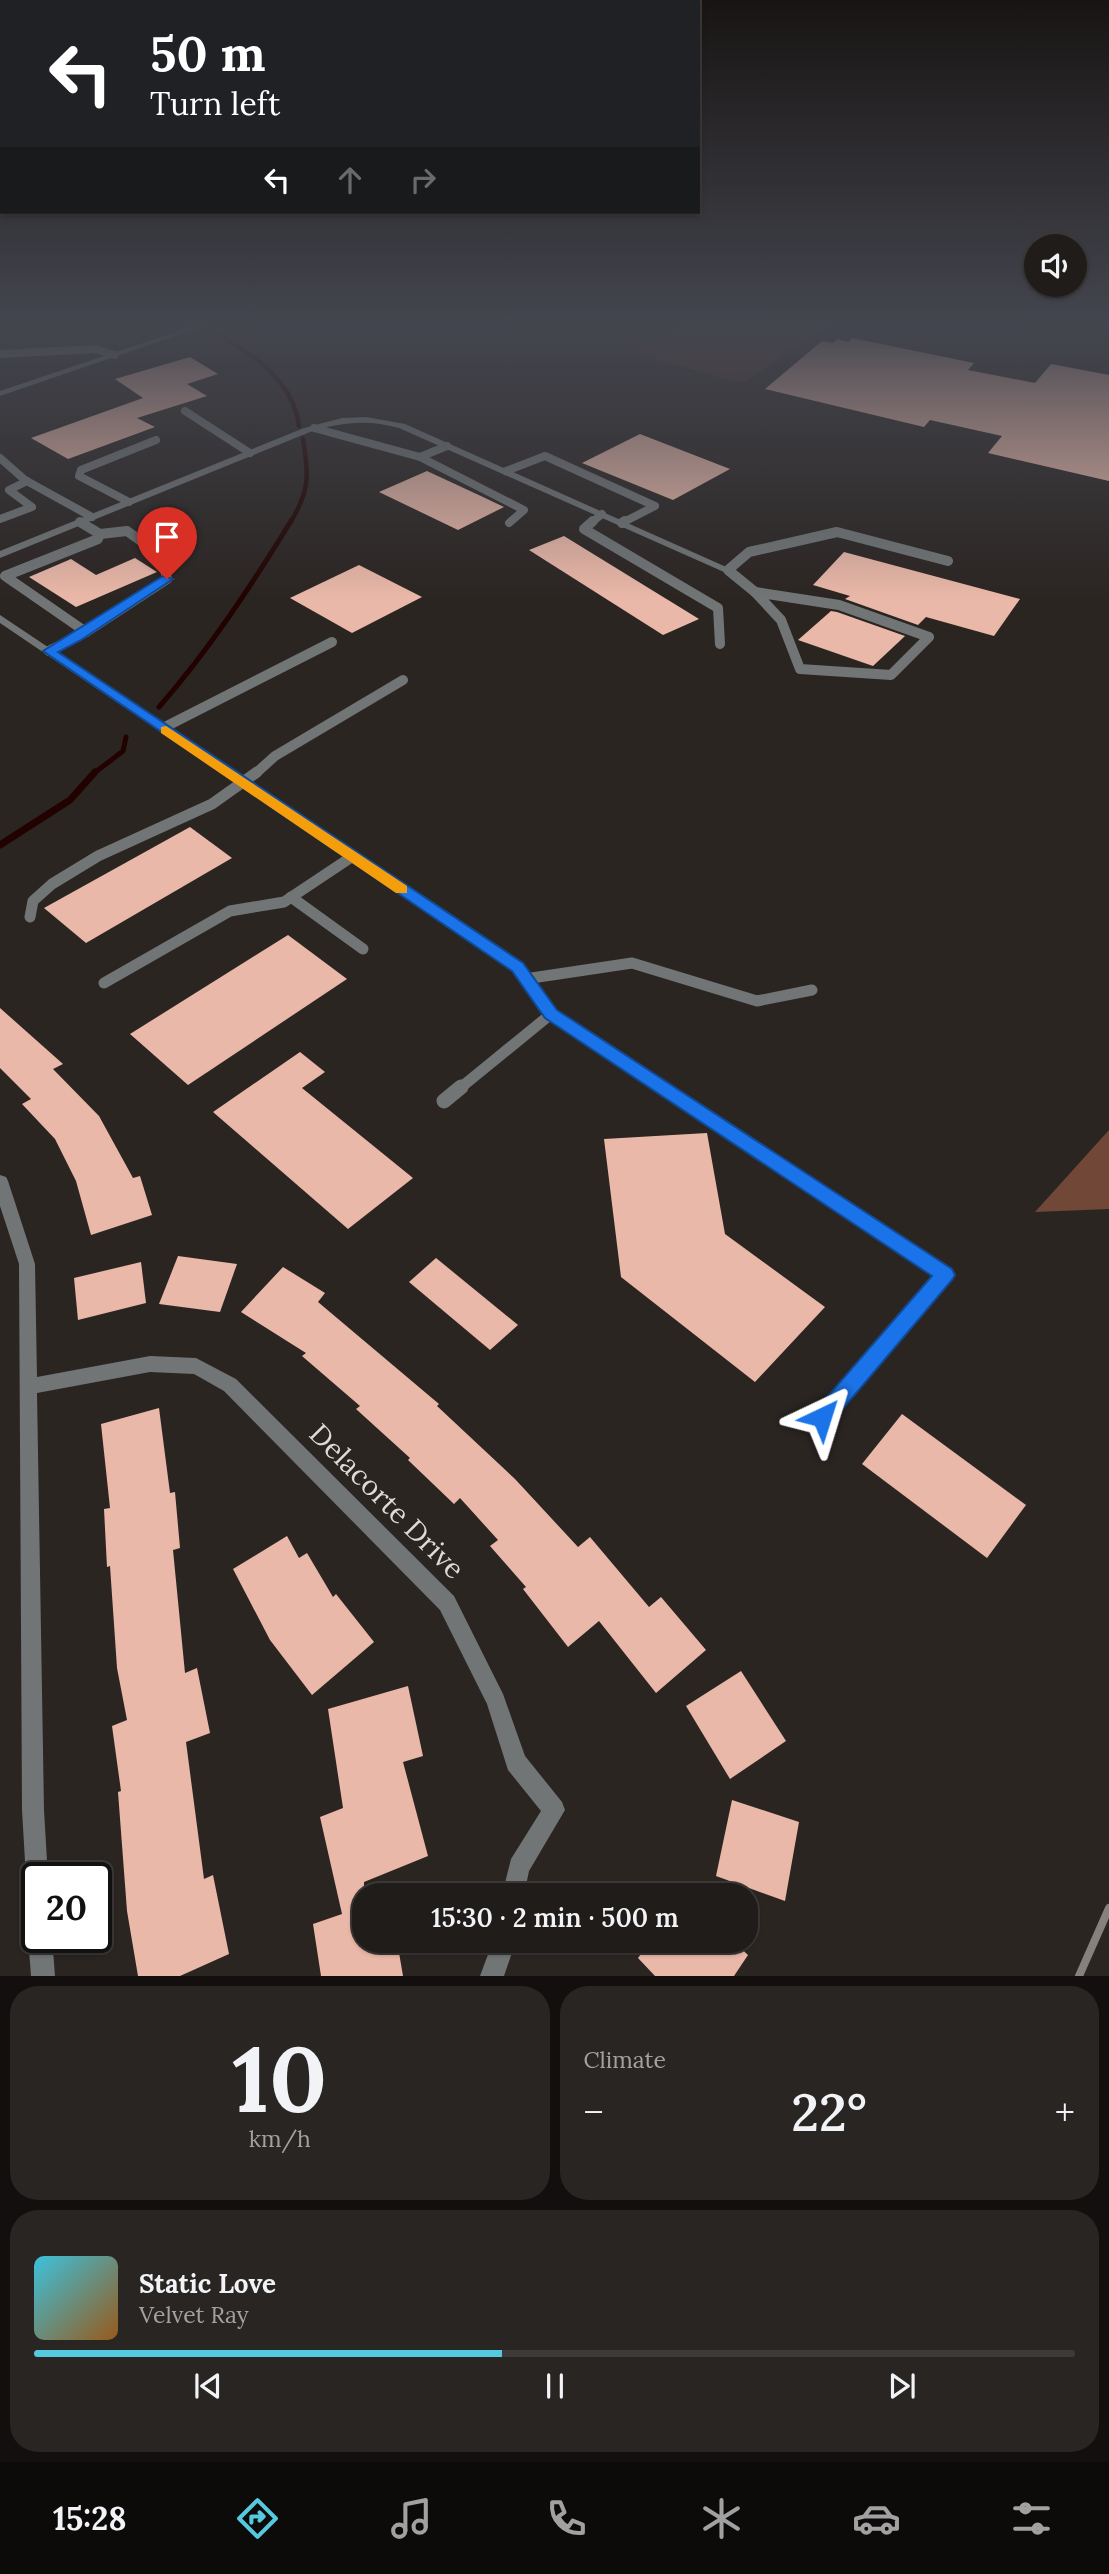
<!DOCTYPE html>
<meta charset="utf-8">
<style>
body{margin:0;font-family:Lora,serif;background:#282523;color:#f1f3f6;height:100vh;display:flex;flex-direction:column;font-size:26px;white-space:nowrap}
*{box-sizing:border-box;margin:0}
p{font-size:23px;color:#a2a1a2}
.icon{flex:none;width:38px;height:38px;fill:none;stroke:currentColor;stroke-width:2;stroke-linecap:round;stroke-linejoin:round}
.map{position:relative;height:1976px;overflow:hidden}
.sheet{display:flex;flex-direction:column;gap:10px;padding:10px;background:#120f0e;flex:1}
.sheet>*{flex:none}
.banner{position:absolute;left:0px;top:0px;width:700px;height:214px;box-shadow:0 2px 5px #0004,0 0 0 2px #3d3a39;background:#202124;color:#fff;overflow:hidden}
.tools{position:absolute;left:1024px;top:234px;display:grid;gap:14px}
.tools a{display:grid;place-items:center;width:63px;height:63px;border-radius:50%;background:#201c1a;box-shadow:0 2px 5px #0004,0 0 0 2px #3d3a39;font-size:35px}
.speed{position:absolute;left:21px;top:1862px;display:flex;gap:14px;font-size:35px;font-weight:700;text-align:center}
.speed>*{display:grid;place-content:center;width:91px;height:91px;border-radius:50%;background:#201c1a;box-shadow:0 2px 5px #0004,0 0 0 2px #3d3a39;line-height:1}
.speed .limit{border:4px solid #111;border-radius:10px;background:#fff;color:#111}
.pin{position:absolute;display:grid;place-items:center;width:60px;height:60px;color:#fff;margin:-72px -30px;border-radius:50% 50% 50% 0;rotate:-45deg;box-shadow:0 0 7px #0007}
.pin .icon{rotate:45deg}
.me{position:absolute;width:77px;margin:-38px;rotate:41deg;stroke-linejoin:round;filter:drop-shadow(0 0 5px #0008)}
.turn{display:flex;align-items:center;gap:24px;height:147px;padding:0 35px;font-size:32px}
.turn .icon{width:91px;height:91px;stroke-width:2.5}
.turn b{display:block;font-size:49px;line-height:60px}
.lanes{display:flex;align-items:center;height:66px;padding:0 35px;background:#0003;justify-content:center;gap:35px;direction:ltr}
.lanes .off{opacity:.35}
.big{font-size:52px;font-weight:600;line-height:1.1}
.sheet .tile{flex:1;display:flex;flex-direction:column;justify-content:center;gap:10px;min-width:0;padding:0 24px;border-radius:28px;background:#282523}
.sheet .dial{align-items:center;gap:0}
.dial b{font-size:91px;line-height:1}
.song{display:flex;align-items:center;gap:21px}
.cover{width:84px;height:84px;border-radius:10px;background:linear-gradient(135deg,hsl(190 70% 55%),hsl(30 70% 35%))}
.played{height:7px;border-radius:4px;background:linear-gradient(90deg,#55cadf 45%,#3d3a39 45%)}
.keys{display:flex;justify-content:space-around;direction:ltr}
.heat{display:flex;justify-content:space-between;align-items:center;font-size:38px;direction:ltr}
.sheet .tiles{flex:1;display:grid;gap:10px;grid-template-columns:1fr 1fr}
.tile:last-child{grid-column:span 2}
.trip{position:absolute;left:352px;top:1883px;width:406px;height:70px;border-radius:28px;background:#201c1a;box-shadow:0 2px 5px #0004,0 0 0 2px #3d3a39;font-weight:600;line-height:70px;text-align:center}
.menu{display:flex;height:112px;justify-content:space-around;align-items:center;background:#0d0b0a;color:#a2a1a2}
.menu .icon{width:49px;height:49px}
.menu .current{color:#55cadf}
.menu b{font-size:32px;color:#f1f3f6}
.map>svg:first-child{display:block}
.green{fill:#4a2e25}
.forest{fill:#714738}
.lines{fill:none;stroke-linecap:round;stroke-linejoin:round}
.stream-far2{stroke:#220200;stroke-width:4.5}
.stream-far1{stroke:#220200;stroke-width:5}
.stream{stroke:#220200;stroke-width:7}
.building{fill:#eab8a8}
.service-far3{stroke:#717576;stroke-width:8}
.service-far2{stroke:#717576;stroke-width:10}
.service-far1{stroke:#717576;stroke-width:11}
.service{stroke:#717576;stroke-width:15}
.minor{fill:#717576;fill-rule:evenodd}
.tertiary{fill:#717576;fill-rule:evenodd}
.rail{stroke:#86817f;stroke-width:8}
.route{fill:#1a73e8;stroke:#114b97;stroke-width:2}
.slow{fill:#f59e0b}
.labels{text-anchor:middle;stroke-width:7;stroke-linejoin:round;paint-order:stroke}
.near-street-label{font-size:28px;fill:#dfdad9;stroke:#2b2522}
</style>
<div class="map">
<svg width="1109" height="1976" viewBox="0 0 1109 1976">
<rect width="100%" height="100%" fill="#2b2522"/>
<polygon class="green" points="687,322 819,322 829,324 743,383 634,354"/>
<polygon class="forest" points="1109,1130 1109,1209 1035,1212"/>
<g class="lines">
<g class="stream-far2">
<path d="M207 329C246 349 293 378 299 426"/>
<path d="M290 523C310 490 309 476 303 439"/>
</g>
<g class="stream-far1">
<path d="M159 707C209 650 251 586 291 521"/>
<polyline points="93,774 123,751 126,737"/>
</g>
<polyline class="stream" points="0,845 70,800 95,772"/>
</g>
<g class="building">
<polygon points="852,338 974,363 968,370 1035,383 1051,364 1109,375 1109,481 988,453 1002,436 930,420 924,427 765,389 822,341 833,343 838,339 848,342"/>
<polygon points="190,357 218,374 187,384 207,396 137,418 155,427 68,459 31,438 143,398 115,379"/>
<polygon points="640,434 730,469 673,500 582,463"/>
<polygon points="427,471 483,497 504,507 458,530 379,492"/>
<polygon points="564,536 699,619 663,635 529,550"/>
<polygon points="844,552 1020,599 994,636 926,617 918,625 845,599 850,596 813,585"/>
<polygon points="135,558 157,572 76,607 29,577 71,559 96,575"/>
<polygon points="359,565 422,597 352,633 290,598"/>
<polygon points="831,611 837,612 905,636 873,666 798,640"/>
<polygon points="190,827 232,858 86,943 44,908"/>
<polygon points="288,935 347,979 188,1085 130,1034"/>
<polygon points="0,1008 63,1064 53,1069 99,1116 133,1178 140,1176 152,1215 91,1235 76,1181 55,1139 22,1104 31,1099 0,1068"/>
<polygon points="300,1052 325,1072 302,1088 413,1178 348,1229 213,1112"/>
<polygon points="707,1133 725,1234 825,1307 755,1382 621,1277 604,1139"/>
<polygon points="178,1256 237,1264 220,1312 159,1304"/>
<polygon points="436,1258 518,1325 490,1350 409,1282"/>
<polygon points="141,1262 146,1303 78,1320 74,1278"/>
<polygon points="283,1267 325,1293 318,1302 439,1404 437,1406 515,1479 578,1547 590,1537 649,1607 661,1597 706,1650 656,1693 599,1621 568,1647 523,1589 526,1587 490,1546 498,1540 460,1498 454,1504 408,1460 410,1458 356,1409 360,1406 302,1356 306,1353 241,1312"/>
<polygon points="159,1408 170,1493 175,1492 180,1548 173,1550 185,1673 197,1668 210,1733 186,1742 204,1879 213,1875 229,1954 180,1976 138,1976 127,1911 118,1792 121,1791 112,1726 127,1720 117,1668 110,1566 107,1567 104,1509 110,1508 101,1424"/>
<polygon points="902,1414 1026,1505 987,1558 862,1464"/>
<polygon points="287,1536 299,1558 307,1553 333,1597 336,1594 374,1642 312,1695 270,1640 233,1569"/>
<polygon points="741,1671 786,1741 730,1779 686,1706"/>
<polygon points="408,1686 423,1756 403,1762 428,1856 364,1882 364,1941 397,1941 403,1976 321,1976 313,1924 342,1914 320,1817 343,1808 328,1709"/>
<polygon points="732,1800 799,1822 785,1901 716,1876"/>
<polygon points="650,1941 733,1941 748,1955 734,1976 655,1976 638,1958"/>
</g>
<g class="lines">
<g class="service-far3">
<polyline points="0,354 95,349 115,355"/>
<polyline points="185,411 250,453"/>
<polyline points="314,428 420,457 447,446"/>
<polyline points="420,457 524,510 509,523"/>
<polyline points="0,458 25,480 92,517"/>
<polyline points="506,471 545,456 655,506 622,523"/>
<polyline points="129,502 79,476 81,470 156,440"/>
<polyline points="0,519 32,507 9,490 27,481"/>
<polyline points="591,523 602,514"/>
</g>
<g class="service-far2">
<polyline points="593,521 584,529 718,608 720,644"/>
<polyline points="622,523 625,521"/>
<polygon points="755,592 839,605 929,637 891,675 800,669 781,620"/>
<polyline points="755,592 728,570 749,552 837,532 948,561"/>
<polyline points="86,632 167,579 162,556 127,531 100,534"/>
<polyline points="49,651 86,632 5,576 98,539 100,534 80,522"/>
<polyline points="163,728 332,642"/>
<polyline points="255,774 275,756 403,680"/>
</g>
<g class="service-far1">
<polyline points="291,897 363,949"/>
<polyline points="30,917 33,901 52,884 98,856 212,804 257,772"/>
<polyline points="525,979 632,963 757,1001 812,990"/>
<polyline points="104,983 230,911 284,902 353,856"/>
<polyline points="459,1089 551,1014 664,1089"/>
</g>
<g class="service">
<polyline points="661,1087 946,1275 822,1417"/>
<polyline points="444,1101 461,1087"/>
</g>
<g class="minor">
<path d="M366 417 405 424 733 570 724 572 399 428C368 419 340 422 310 432L0 558V551L304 428 342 418Z"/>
<polygon points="0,615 522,964 556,1010 558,1014 556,1018 546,1018 512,970 0,623"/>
<polygon points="0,1175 6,1177 8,1181 35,1264 37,1377 150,1356 196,1358 236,1379 454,1596 503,1694 525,1756 562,1802 565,1810 529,1871 524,1895 502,1895 511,1859 541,1811 508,1770 487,1704 440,1610 224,1391 194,1374 150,1372 37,1393 44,1810 48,1878 37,1878 37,1889 29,1886 26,1878 22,1810 19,1264 0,1206"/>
<polygon points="37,1927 37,1937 52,1937 55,1976 31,1976 28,1937 32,1929"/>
<polygon points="493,1941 516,1941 504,1976 480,1976"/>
</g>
<polygon class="tertiary" points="205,322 216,322 0,396 0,391"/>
<polyline class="rail" points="1079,1976 1109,1908"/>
</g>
<linearGradient id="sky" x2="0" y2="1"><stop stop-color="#181413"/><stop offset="0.54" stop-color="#44464f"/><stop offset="1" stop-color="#44464f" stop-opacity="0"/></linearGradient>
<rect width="1109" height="599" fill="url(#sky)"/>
<polygon class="route" points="163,576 173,579 81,640 58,652 523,963 557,1010 952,1269 955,1275 952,1280 830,1424 822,1427 815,1424 812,1417 815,1411 932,1276 545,1018 512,971 43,651"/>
<polygon class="slow" points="166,726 407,886 407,893 396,893 161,733 161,727"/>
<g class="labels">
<g class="near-street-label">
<text transform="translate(387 1501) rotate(45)" y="10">Delacorte Drive</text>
</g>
</g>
</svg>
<div class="tools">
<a><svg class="icon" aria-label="sound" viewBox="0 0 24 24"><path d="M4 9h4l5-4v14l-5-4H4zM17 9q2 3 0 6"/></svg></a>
</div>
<div class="speed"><div class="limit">20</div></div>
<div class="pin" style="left:167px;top:579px;background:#d93025"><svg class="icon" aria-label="arrive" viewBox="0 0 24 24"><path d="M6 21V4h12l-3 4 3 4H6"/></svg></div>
<svg class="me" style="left:822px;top:1417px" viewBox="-20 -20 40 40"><path d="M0-17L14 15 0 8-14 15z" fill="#1a73e8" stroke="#fff" stroke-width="4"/></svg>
<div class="trip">15:30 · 2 min · 500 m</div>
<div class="banner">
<div class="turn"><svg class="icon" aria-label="left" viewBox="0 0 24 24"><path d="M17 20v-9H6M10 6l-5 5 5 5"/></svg><div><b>50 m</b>Turn left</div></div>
<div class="lanes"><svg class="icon" aria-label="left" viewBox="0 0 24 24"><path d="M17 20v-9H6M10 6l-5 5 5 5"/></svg><svg class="icon off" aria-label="ahead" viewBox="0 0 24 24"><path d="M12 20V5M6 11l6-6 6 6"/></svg><svg class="icon off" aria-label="right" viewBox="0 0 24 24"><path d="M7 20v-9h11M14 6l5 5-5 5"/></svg></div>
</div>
</div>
<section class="sheet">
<div class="tiles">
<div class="tile dial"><b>10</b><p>km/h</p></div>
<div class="tile"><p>Climate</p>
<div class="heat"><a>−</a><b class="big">22°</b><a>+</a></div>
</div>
<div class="tile">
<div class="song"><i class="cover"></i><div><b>Static Love</b><p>Velvet Ray</p></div></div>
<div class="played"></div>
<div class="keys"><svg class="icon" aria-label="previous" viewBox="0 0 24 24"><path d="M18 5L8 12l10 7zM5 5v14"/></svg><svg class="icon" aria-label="pause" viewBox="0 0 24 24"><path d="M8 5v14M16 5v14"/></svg><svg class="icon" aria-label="next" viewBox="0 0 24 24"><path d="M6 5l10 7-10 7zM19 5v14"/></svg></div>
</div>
</div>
</section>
<nav class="menu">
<b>15:28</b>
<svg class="icon current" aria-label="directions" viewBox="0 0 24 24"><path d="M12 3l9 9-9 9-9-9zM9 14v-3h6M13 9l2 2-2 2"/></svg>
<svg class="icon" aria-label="music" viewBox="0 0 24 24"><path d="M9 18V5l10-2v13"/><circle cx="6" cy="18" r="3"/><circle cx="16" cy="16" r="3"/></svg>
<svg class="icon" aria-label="phone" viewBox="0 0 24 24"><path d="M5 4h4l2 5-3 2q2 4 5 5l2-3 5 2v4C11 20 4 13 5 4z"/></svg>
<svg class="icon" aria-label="climate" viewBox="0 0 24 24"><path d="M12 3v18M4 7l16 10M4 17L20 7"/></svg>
<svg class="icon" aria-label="car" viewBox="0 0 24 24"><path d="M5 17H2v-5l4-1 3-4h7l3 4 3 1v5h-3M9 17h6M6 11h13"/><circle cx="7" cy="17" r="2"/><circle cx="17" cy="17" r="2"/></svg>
<svg class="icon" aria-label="filters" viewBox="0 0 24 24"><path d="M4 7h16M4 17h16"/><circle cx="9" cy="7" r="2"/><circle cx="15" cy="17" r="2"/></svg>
</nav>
